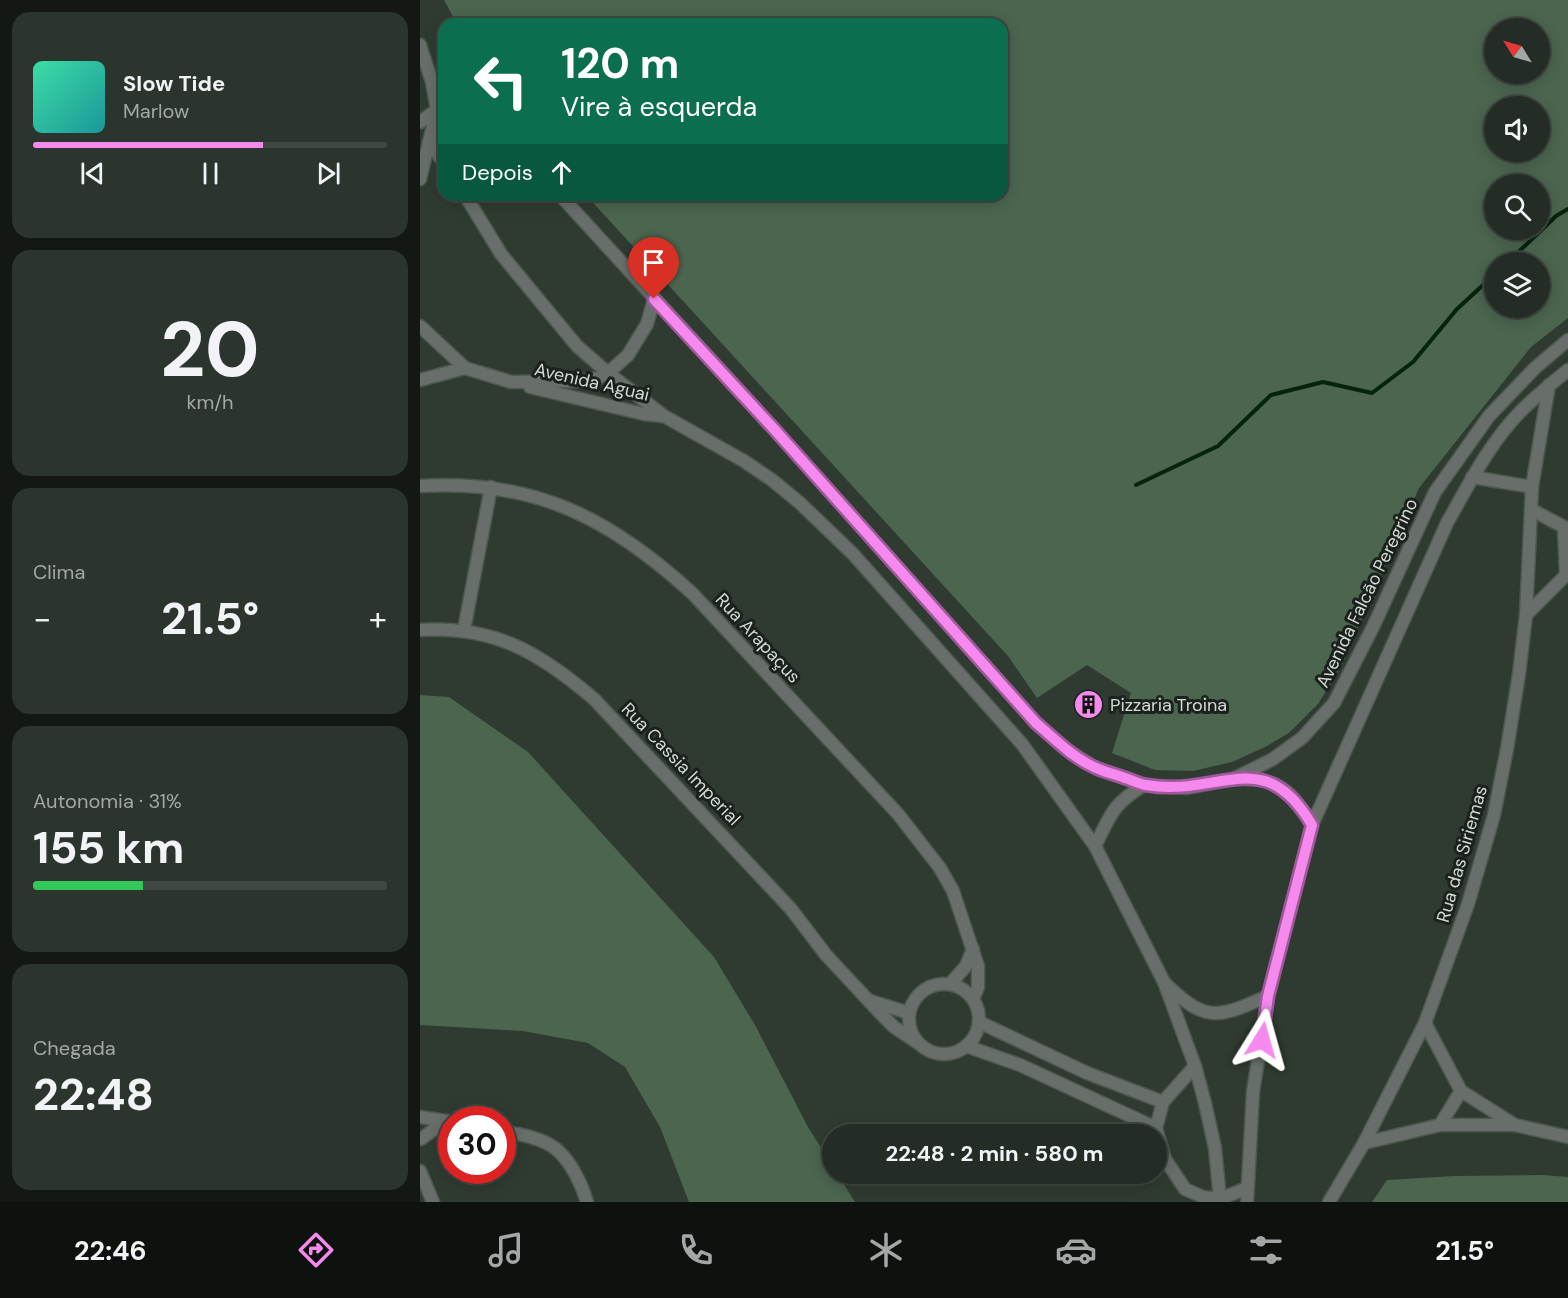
<!DOCTYPE html>
<html lang="pt">
<meta charset="utf-8">
<style>
body{margin:0;font-family:"DM Sans",sans-serif;background:#2b342d;color:#f1f3f6;height:100vh;display:flex;flex-direction:column;font-size:22px;white-space:nowrap}
*{box-sizing:border-box;margin:0}
p{font-size:20px;color:#a3a7a7}
.icon{flex:none;width:33px;height:33px;fill:none;stroke:currentColor;stroke-width:2;stroke-linecap:round;stroke-linejoin:round}
.map{position:relative;flex:1;overflow:hidden}
.drawer{display:flex;flex-direction:column;gap:12px;padding:12px;background:#131814;width:420px}
.drawer>*{flex:none}
.banner{position:absolute;left:18px;top:18px;width:570px;height:183px;border-radius:18px;box-shadow:0 3px 15px #0003,0 0 0 2px #404842;background:#0b6e4f;color:#fff;overflow:hidden}
.needle{width:39px;rotate:307deg}
.tools{position:absolute;left:1064px;top:18px;display:grid;gap:12px}
.tools a{display:grid;place-items:center;width:66px;height:66px;border-radius:50%;background:#232c25;box-shadow:0 3px 15px #0003,0 0 0 2px #404842;font-size:30px}
.speed{position:absolute;left:18px;top:1106px;display:flex;gap:12px;font-size:30px;font-weight:700;text-align:center}
.speed>*{display:grid;place-content:center;width:78px;height:78px;border-radius:50%;background:#232c25;box-shadow:0 3px 15px #0003,0 0 0 2px #404842;line-height:1}
.speed .limit{border:9px solid #d22;background:#fff;color:#111}
.pin{position:absolute;display:grid;place-items:center;width:51px;height:51px;color:#fff;margin:-62px -26px;border-radius:50% 50% 50% 0;rotate:-45deg;box-shadow:0 0 6px #0007}
.pin .icon{rotate:45deg}
.me{position:absolute;width:66px;margin:-33px;rotate:8deg;stroke-linejoin:round;filter:drop-shadow(0 0 4px #0008)}
.turn{display:flex;align-items:center;gap:21px;height:126px;padding:0 24px;font-size:27px}
.turn .icon{width:78px;height:78px;stroke-width:2.5}
.turn b{display:block;font-size:42px;line-height:51px}
.then{display:flex;align-items:center;height:57px;padding:0 24px;background:#0003;gap:12px;font-size:22px}
.big{font-size:45px;font-weight:700;line-height:1.1}
.drawer .widget{flex:1;display:flex;flex-direction:column;justify-content:center;gap:9px;min-width:0;padding:0 21px;border-radius:18px;background:#2b342d}
.drawer .dial{align-items:center;gap:0}
.dial b{font-size:78px;line-height:1}
.song{display:flex;align-items:center;gap:18px}
.cover{width:72px;height:72px;border-radius:9px;background:linear-gradient(135deg,hsl(160 70% 55%),hsl(180 70% 35%))}
.played{height:6px;border-radius:3px;background:linear-gradient(90deg,#f589ee 65%,#404842 65%)}
.keys{display:flex;justify-content:space-around;direction:ltr}
.heat{display:flex;justify-content:space-between;align-items:center;font-size:33px;direction:ltr}
.charge{height:9px;border-radius:4px;background:linear-gradient(90deg,#34c759 31%,#404842 0)}
.trip{position:absolute;left:402px;top:1124px;width:345px;height:60px;border-radius:30px;background:#232c25;box-shadow:0 3px 15px #0003,0 0 0 2px #404842;font-weight:700;line-height:60px;text-align:center}
.tabs{display:flex;height:96px;justify-content:space-around;align-items:center;background:#0e120f;color:#a3a7a7}
.tabs .icon{width:42px;height:42px}
.tabs .on{color:#f589ee}
.tabs b{font-size:27px;color:#f1f3f6}
main{display:flex;flex:1;min-height:0}
.map>svg:first-child{display:block}
.green{fill:#4b654f;fill-rule:evenodd}
.lines{fill:none;stroke-linecap:round;stroke-linejoin:round}
.stream{stroke:#04240d;stroke-width:4}
.minor-casing{stroke:#4c584e;stroke-width:15}
.minor{stroke:#686e69;stroke-width:12}
.route-casing{stroke:#9f599b;stroke-width:15}
.route{stroke:#f589ee;stroke-width:10}
.labels{text-anchor:middle;stroke-width:6;stroke-linejoin:round;paint-order:stroke}
.street-label{font-size:18px;fill:#d2dad3;stroke:#1b211c}
.poi-label{font-size:18px;fill:#d2dad3;stroke:#1b211c;text-anchor:start}
</style>
<main>
<section class="drawer">
<div class="widget">
<div class="song"><i class="cover"></i><div><b>Slow Tide</b><p>Marlow</p></div></div>
<div class="played"></div>
<div class="keys"><svg class="icon" aria-label="previous" viewBox="0 0 24 24"><path d="M18 5L8 12l10 7zM5 5v14"/></svg><svg class="icon" aria-label="pause" viewBox="0 0 24 24"><path d="M8 5v14M16 5v14"/></svg><svg class="icon" aria-label="next" viewBox="0 0 24 24"><path d="M6 5l10 7-10 7zM19 5v14"/></svg></div>
</div>
<div class="widget dial"><b>20</b><p>km/h</p></div>
<div class="widget"><p>Clima</p>
<div class="heat"><a>−</a><b class="big">21.5°</b><a>+</a></div>
</div>
<div class="widget"><p>Autonomia · 31%</p><b class="big">155 km</b><div class="charge"></div></div>
<div class="widget"><p>Chegada</p><b class="big">22:48</b></div>
</section>
<div class="map">
<svg width="1148" height="1202" viewBox="0 0 1148 1202">
<rect width="100%" height="100%" fill="#2f3b31"/>
<g class="green">
<path d="M24 0H1148V318L1111 347 999 488 921 667 898 704 869 733 845 747 812 762 773 771 735 770 692 753 711 693 667 665 617 698 588 656 166 195H582V24H37ZM1074 28H1119V74H1074ZM1074 106H1119V152H1074ZM1074 184H1119V230H1074ZM1119 262V308H1074V262Z"/>
<polygon points="0,695 29,697 108,752 294,957 335,1025 388,1127 412,1165 412,1173 417,1173 435,1202 269,1202 240,1127 205,1067 168,1043 103,1031 0,1025"/>
<polygon points="1123,1175 1148,1177 1148,1202 952,1202 967,1180 1034,1176"/>
</g>
<g class="lines">
<g class="stream">
<polyline points="1088,262 1136,216 1148,209"/>
<polyline points="716,485 798,446 851,395 903,382 952,393 993,362 1037,309 1074,275"/>
</g>
<defs>
<g id="minor">
<polyline points="0,45 12,82 17,110 0,179"/>
<polyline points="0,122 17,110"/>
<polyline points="9,142 24,163"/>
<polyline points="45,195 81,254 157,346 188,373 244,416 324,461 352,480 380,503 433,554 602,744 675,846 744,982 775,1066 785,1103 795,1148 800,1199 827,1188"/>
<polyline points="140,195 354,429 616,723 647,750 674,767 724,785 767,788 813,779 853,759 882,738 914,703 953,627 1015,492 1069,416 1116,367 1148,340"/>
<polyline points="0,326 45,368"/>
<polyline points="0,380 45,368 91,382 160,381 178,378 188,373 208,355 227,324 234,299"/>
<polyline points="110,387 224,414 242,416"/>
<polyline points="1052,477 1112,487"/>
<path d="M0 486C114 479 190 518 272 593L478 814 520 868 533 891 558 966V987L553 999"/>
<polyline points="1112,510 1148,529"/>
<polyline points="1106,615 1146,575 1144,528"/>
<path d="M0 630C75 626 119 652 174 699L371 909 406 955 463 1016 474 1027 498 1043"/>
<polyline points="44,630 71,487"/>
<path d="M818 779C858 777 873 792 892 825"/>
<path d="M675 846C691 814 693 804 724 785"/>
<polyline points="530,984 546,966 553,949"/>
<circle cx="524" cy="1019" r="35"/>
<path d="M747 985C787 1024 800 1017 848 996"/>
<polyline points="450,1001 489,1013"/>
<polyline points="559,1022 667,1073 743,1102"/>
<polyline points="1005,1023 1041,1091 1095,1125 1148,1137"/>
<polyline points="546,1046 600,1065 736,1128"/>
<polyline points="775,1066 743,1102 736,1128 745,1159 765,1189 783,1197 800,1199 800,1202"/>
<polyline points="0,1117 32,1122"/>
<polyline points="1020,1125 1094,1125"/>
<path d="M82 1131C99 1134 122 1138 136 1149 151 1161 162 1185 167 1202"/>
<polyline points="1,1139 26,1121"/>
<polyline points="944,1143 1020,1125 1041,1091"/>
<polyline points="0,1171 13,1202"/>
<path d="M827 1202 833 1092 848 996 892 825 1027 523C1049 484 1070 442 1102 410 1116 396 1132 383 1148 370"/>
<polyline points="909,1202 944,1143 1005,1023 1048,904 1074,815 1087,749 1099,674 1106,615 1112,487 1129,385"/>
</g>
</defs>
<use href="#minor" class="minor-casing"/>
<use href="#minor" class="minor"/>
</g>
<g class="lines">
<defs>
<path id="route" d="M234 299 354 429 616 723C635 739 652 757 674 767 684 772 695 774 705 778 712 780 719 784 726 785 799 798 843 742 892 825L848 996 842 1040"/>
</defs>
<use href="#route" class="route-casing"/>
<use href="#route" class="route"/>
</g>
<defs>
<symbol id="building-disc" viewBox="-11 -11 22 22"><circle r="9.5" fill="#f589ee" stroke="#1b211c"/><path d="M-4-6H4V6H1V3H-1V6H-4ZM-2.5-4.3h1.7v1.8h-1.7ZM.8-4.3h1.7v1.8H.8ZM-2.5-1h1.7V.8h-1.7ZM.8-1h1.7V.8H.8Z" fill="#111"/></symbol>
</defs>
<g fill-rule="evenodd">
<use href="#building-disc" x="652" y="688" width="33" height="33"/>
</g>
<g class="labels">
<g class="street-label">
<text transform="translate(172 382) rotate(13)" y="6">Avenida Aguai</text>
<text transform="translate(947 593) rotate(-64)" y="6">Avenida Falcão Peregrino</text>
<text transform="translate(338 638) rotate(47)" y="6">Rua Arapaçus</text>
<text transform="translate(261 764) rotate(46)" y="6">Rua Cassia Imperial</text>
<text transform="translate(1042 854) rotate(-74)" y="6">Rua das Siriemas</text>
</g>
<g class="poi-label">
<text x="690" y="711">Pizzaria Troina</text>
</g>
</g>
</svg>
<div class="tools">
<a><svg class="needle" viewBox="-14 -14 28 28"><path d="M0-13l5 13h-10z" fill="#e53935"/><path d="M0 13l5-13h-10z" fill="#a3a7a7"/></svg></a>
<a><svg class="icon" aria-label="sound" viewBox="0 0 24 24"><path d="M4 9h4l5-4v14l-5-4H4zM17 9q2 3 0 6"/></svg></a>
<a><svg class="icon" aria-label="search" viewBox="0 0 24 24"><circle cx="10" cy="10" r="6"/><path d="M15 15l6 6"/></svg></a>
<a><svg class="icon" aria-label="layers" viewBox="0 0 24 24"><path d="M12 4l9 5-9 5-9-5zM3 14l9 5 9-5"/></svg></a>
</div>
<div class="speed"><div class="limit">30</div></div>
<div class="pin" style="left:234px;top:299px;background:#d93025"><svg class="icon" aria-label="arrive" viewBox="0 0 24 24"><path d="M6 21V4h12l-3 4 3 4H6"/></svg></div>
<svg class="me" style="left:842px;top:1040px" viewBox="-20 -20 40 40"><path d="M0-17L14 15 0 8-14 15z" fill="#f589ee" stroke="#fff" stroke-width="4"/></svg>
<div class="trip">22:48 · 2 min · 580 m</div>
<div class="banner">
<div class="turn"><svg class="icon" aria-label="left" viewBox="0 0 24 24"><path d="M17 20v-9H6M10 6l-5 5 5 5"/></svg><div><b>120 m</b>Vire à esquerda</div></div>
<div class="then">Depois<svg class="icon" aria-label="ahead" viewBox="0 0 24 24"><path d="M12 20V5M6 11l6-6 6 6"/></svg></div>
</div>
</div>
</main>
<nav class="tabs">
<b>22:46</b>
<svg class="icon on" aria-label="directions" viewBox="0 0 24 24"><path d="M12 3l9 9-9 9-9-9zM9 14v-3h6M13 9l2 2-2 2"/></svg>
<svg class="icon" aria-label="music" viewBox="0 0 24 24"><path d="M9 18V5l10-2v13"/><circle cx="6" cy="18" r="3"/><circle cx="16" cy="16" r="3"/></svg>
<svg class="icon" aria-label="phone" viewBox="0 0 24 24"><path d="M5 4h4l2 5-3 2q2 4 5 5l2-3 5 2v4C11 20 4 13 5 4z"/></svg>
<svg class="icon" aria-label="climate" viewBox="0 0 24 24"><path d="M12 3v18M4 7l16 10M4 17L20 7"/></svg>
<svg class="icon" aria-label="car" viewBox="0 0 24 24"><path d="M5 17H2v-5l4-1 3-4h7l3 4 3 1v5h-3M9 17h6M6 11h13"/><circle cx="7" cy="17" r="2"/><circle cx="17" cy="17" r="2"/></svg>
<svg class="icon" aria-label="filters" viewBox="0 0 24 24"><path d="M4 7h16M4 17h16"/><circle cx="9" cy="7" r="2"/><circle cx="15" cy="17" r="2"/></svg>
<b>21.5°</b>
</nav>
